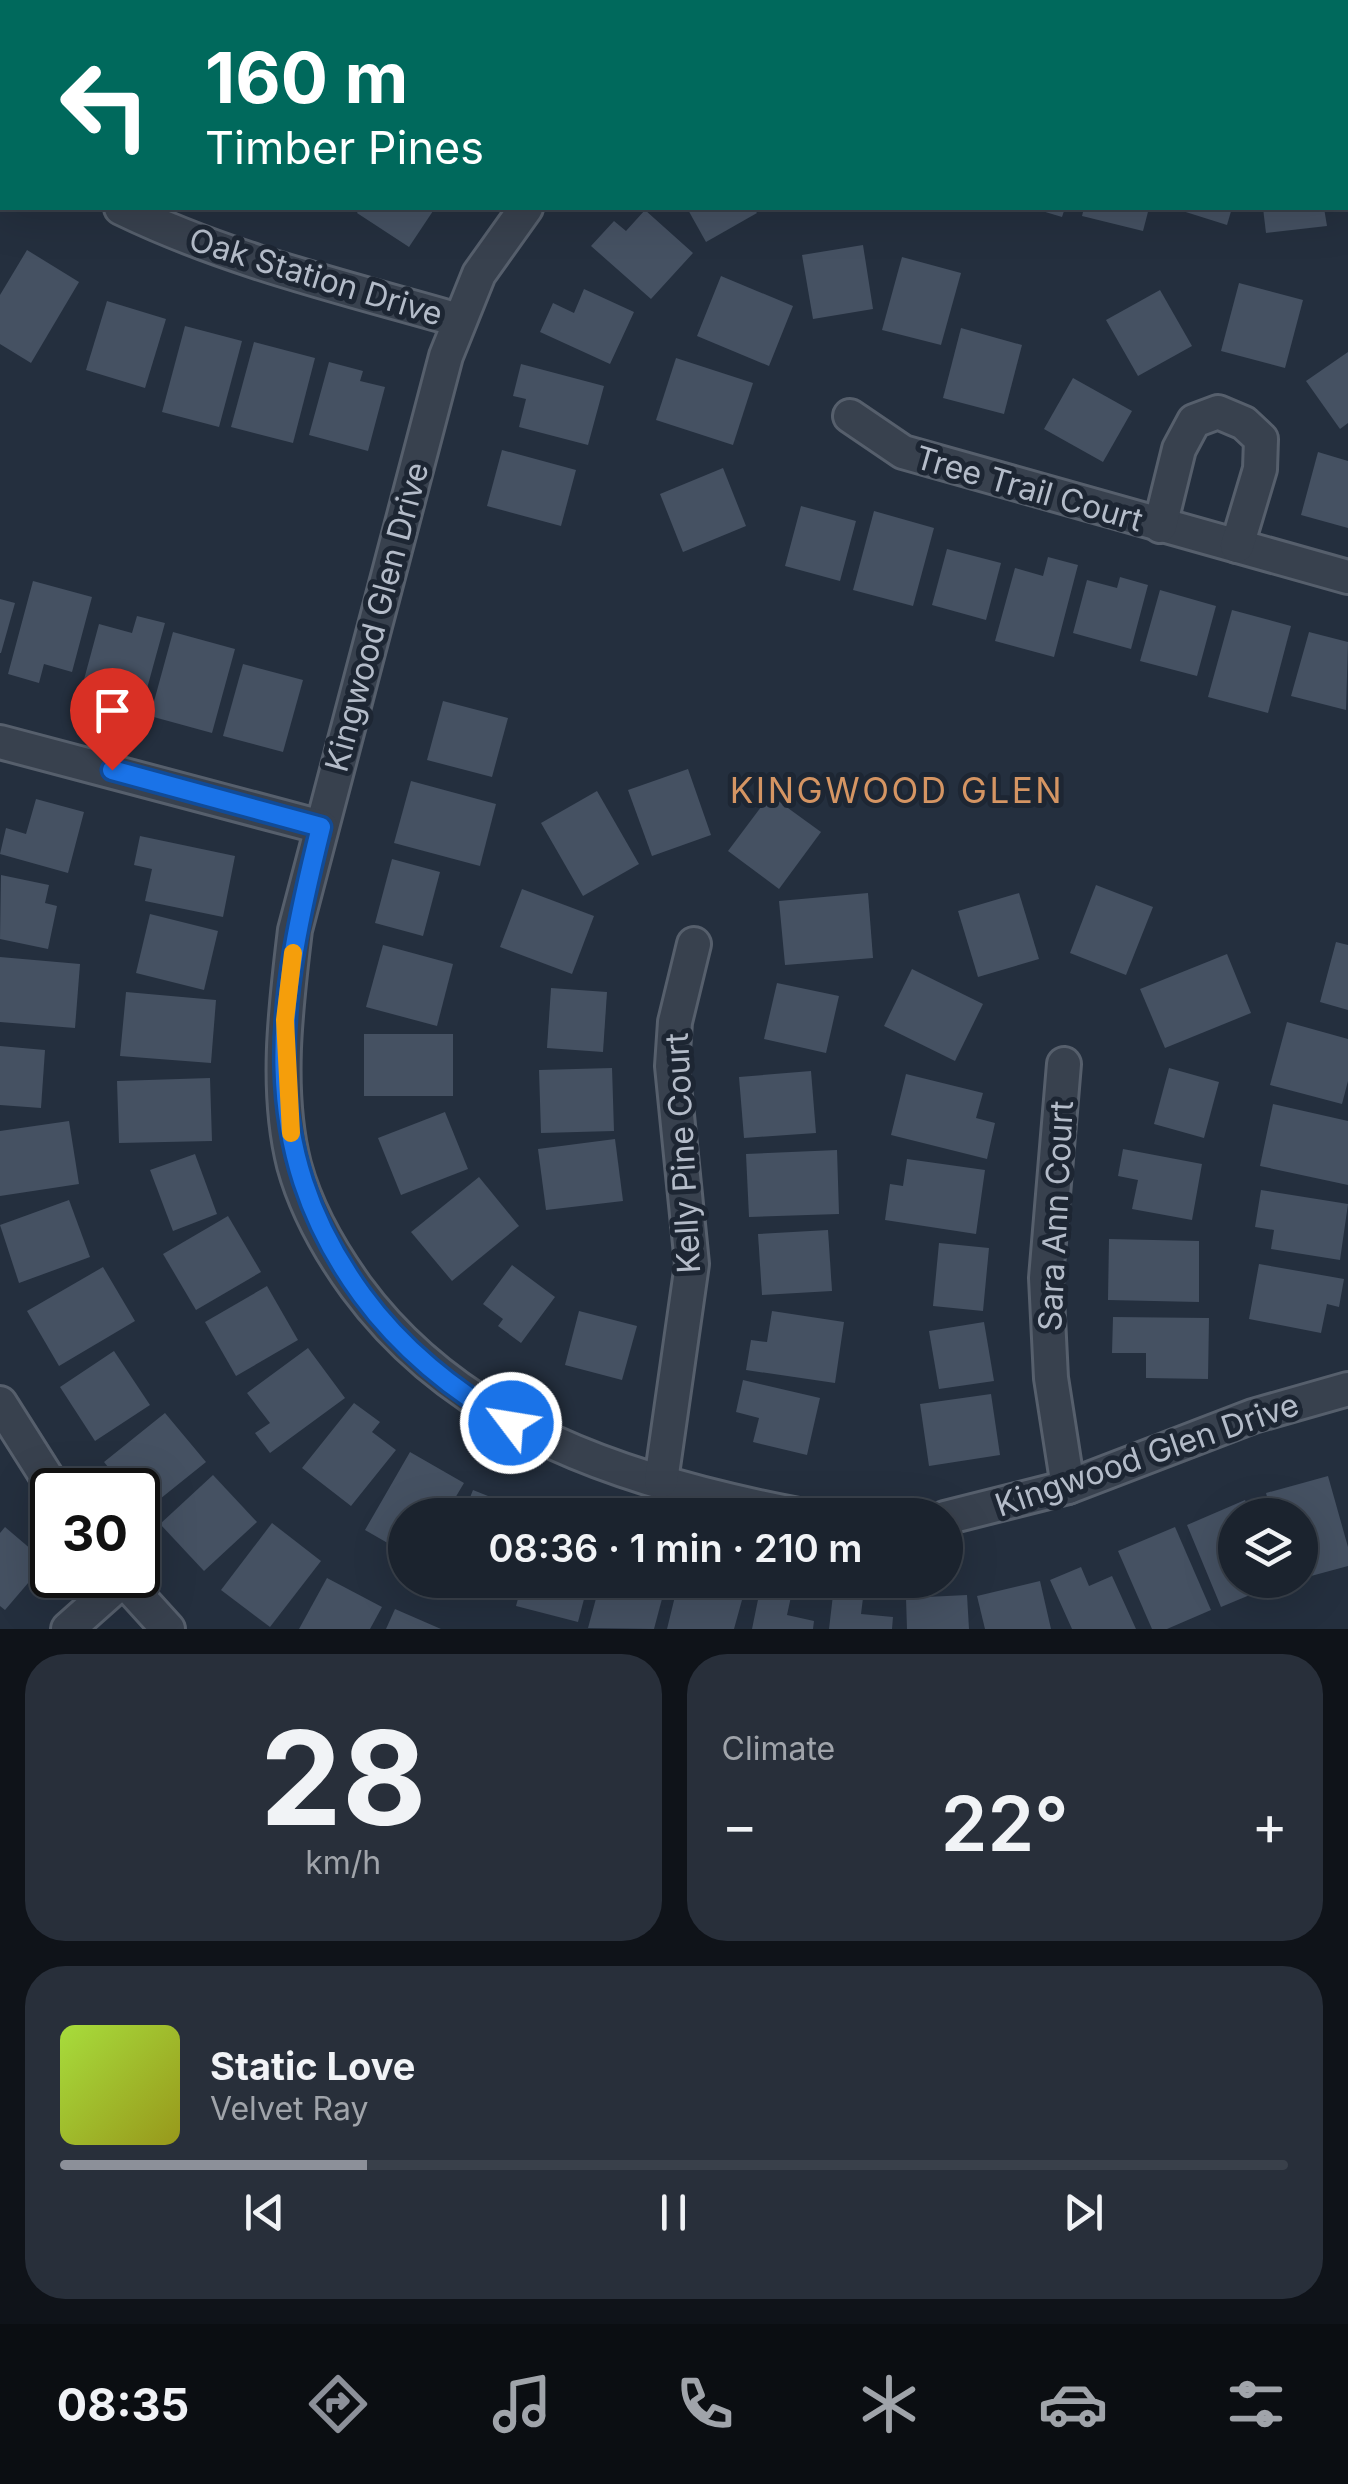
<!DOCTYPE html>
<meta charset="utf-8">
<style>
body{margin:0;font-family:Inter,sans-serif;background:#282f3a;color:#f1f3f6;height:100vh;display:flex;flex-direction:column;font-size:38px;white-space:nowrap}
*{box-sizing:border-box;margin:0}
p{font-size:32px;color:#a0a4aa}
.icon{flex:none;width:55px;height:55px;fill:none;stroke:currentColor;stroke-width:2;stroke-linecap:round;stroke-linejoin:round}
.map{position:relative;height:1629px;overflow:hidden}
.sheet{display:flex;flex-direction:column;gap:25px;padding:25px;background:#0f1319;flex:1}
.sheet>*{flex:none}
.banner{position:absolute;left:0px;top:0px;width:1350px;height:210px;box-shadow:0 10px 40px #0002,0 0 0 2px #39404a;background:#00695c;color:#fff;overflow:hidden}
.controls{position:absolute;left:1218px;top:1498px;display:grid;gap:20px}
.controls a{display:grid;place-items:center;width:100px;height:100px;border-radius:50%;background:#1b232e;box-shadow:0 10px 40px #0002,0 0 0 2px #39404a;font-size:50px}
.speed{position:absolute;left:30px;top:1468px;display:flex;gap:20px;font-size:50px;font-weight:700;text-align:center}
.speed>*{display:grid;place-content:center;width:130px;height:130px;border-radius:50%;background:#1b232e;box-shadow:0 10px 40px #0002,0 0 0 2px #39404a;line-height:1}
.speed .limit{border:5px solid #111;border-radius:15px;background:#fff;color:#111}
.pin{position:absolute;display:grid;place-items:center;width:85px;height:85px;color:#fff;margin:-102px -42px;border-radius:50% 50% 50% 0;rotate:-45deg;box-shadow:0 0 10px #0007}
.pin .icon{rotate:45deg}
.me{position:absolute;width:110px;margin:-55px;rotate:301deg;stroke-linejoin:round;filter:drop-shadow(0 0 8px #0008)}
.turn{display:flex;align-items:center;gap:35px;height:210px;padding:0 40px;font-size:45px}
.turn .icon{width:130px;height:130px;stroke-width:2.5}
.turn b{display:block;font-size:70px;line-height:85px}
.big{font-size:75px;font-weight:600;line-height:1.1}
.sheet .tile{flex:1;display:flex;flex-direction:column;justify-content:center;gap:15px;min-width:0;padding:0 35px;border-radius:40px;background:#282f3a}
.sheet .dial{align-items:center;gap:0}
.dial b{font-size:130px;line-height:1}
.song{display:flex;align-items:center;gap:30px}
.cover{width:120px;height:120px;border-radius:15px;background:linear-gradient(135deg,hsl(80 70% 55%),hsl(60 70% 35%))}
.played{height:10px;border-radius:5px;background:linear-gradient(90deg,#8c9099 25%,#39404a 25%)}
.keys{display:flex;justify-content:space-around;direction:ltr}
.heat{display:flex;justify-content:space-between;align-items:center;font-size:55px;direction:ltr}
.sheet .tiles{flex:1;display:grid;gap:25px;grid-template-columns:1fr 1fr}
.tile:last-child{grid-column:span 2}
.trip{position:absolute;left:388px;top:1498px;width:575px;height:100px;border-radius:50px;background:#1b232e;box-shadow:0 10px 40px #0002,0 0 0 2px #39404a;font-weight:600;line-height:100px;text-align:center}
.dock{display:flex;height:160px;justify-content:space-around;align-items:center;background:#0b0e12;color:#a0a4aa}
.dock .icon{width:70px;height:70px}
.dock .on{color:#8c9099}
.dock b{font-size:45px;color:#f1f3f6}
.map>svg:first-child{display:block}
.building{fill:#455162}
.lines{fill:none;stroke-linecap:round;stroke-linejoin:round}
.minor-casing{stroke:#565f6c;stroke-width:38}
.minor{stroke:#38414e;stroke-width:32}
.route-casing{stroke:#114b97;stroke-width:25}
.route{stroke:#1a73e8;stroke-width:18}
.slow{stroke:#f59e0b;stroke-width:18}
.labels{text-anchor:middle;stroke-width:10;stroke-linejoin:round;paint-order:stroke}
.street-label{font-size:32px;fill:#b4bcc9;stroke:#1d2633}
.neighbourhood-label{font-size:35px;letter-spacing:2.5px;fill:#d59563;stroke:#1d2633}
</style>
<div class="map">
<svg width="1348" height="1629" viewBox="0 0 1348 1629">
<rect width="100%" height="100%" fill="#242f3e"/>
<g class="building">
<polygon points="360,208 435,208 409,247 357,213"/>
<polygon points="687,208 753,208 757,213 706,242"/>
<polygon points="1032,208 1065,208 1062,217"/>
<polygon points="1084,208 1149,208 1143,231 1082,216"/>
<polygon points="1173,208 1232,208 1227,225"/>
<polygon points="1263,208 1324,208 1327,226 1266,233"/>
<polygon points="645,210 693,253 651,299 591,246 614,221 626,231"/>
<polygon points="863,245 873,309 813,319 802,255"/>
<polygon points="27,250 79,282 31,363 0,344 0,295"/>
<polygon points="902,257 961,273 941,345 882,330"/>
<polygon points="721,276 793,306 769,366 697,336"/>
<polygon points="1239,283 1303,300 1285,368 1221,351"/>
<polygon points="584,289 634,312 610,364 540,332 553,303 574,313"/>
<polygon points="1160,290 1192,346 1138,376 1106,320"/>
<polygon points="107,301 166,319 145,388 86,370"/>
<polygon points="185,326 242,341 219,427 162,412"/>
<polygon points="961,328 1022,345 1004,414 943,398"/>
<polygon points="254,342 315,358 293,443 231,427"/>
<polygon points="1348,352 1348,423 1340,429 1306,381"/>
<polygon points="676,358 753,383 733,445 656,420"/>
<polygon points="329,362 363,371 360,381 385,387 368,451 309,435"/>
<polygon points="521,364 604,386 588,445 519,427 526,399 513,396"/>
<polygon points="1073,378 1132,411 1103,462 1044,429"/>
<polygon points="502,450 576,470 561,526 487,506"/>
<polygon points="1318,452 1348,461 1348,528 1301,515"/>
<polygon points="723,468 746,526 683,552 660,494"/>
<polygon points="801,506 856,521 840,581 785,566"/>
<polygon points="874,511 934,528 913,606 853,590"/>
<polygon points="947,549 1001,563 986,620 932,605"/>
<polygon points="1048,557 1078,565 1054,657 995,641 1015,568 1043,576"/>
<polygon points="1120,577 1148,585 1131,649 1073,633 1087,580 1117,588"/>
<polygon points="33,581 92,597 72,672 44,664 39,683 8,674"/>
<polygon points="1160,590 1216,606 1197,676 1140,661"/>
<polygon points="0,599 15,603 1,653 0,653"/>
<polygon points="1232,610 1291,626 1268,713 1208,697"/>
<polygon points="137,616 165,623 140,714 79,698 99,624 132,633"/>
<polygon points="173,632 235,649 212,733 150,716"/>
<polygon points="1309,632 1348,642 1346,710 1291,696"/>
<polygon points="243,664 303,680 283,752 223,736"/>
<polygon points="443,701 508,718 492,777 427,760"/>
<polygon points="688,769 711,835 652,856 628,790"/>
<polygon points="411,781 496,804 480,866 394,843"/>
<polygon points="597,791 639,864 583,896 541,823"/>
<polygon points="770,795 821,832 779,889 728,851"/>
<polygon points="36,799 84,812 68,873 0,854 6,828 26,834"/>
<polygon points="140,836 235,856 223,917 145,901 152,869 134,865"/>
<polygon points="392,859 440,872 423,936 375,923"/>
<polygon points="1,875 49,885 45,903 57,906 48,949 0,939"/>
<polygon points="1096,885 1153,907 1126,975 1070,953"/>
<polygon points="522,889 594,916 572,974 500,947"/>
<polygon points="868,893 873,958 785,965 779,901"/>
<polygon points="1019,893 1039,959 978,977 958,911"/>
<polygon points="150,914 218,931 204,990 136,973"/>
<polygon points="1336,942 1348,945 1348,1010 1320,1002"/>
<polygon points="383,945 453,964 437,1026 366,1007"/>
<polygon points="1227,954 1251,1013 1165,1048 1140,989"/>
<polygon points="0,957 80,964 75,1028 0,1022"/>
<polygon points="912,969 983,1004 955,1061 884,1026"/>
<polygon points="777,983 839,996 826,1053 764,1039"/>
<polygon points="551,988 607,992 603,1052 547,1048"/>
<polygon points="126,992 216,1000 211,1063 120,1056"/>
<polygon points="1287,1022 1348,1039 1348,1081 1342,1104 1270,1085"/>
<rect x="364" y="1034" width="89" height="62"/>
<polygon points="0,1046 45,1050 41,1108 0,1105"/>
<polygon points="612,1068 614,1131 541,1133 539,1070"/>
<polygon points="1169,1068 1219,1082 1204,1138 1154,1124"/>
<polygon points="811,1071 816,1133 744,1138 739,1077"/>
<polygon points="906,1074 983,1093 976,1118 995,1123 987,1159 891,1135"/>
<polygon points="210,1078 212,1141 119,1143 117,1081"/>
<polygon points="1273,1104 1348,1121 1348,1185 1260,1166"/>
<polygon points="445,1112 468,1169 401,1195 378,1138"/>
<polygon points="69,1121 79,1184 0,1196 0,1131"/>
<polygon points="615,1139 623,1201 546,1210 538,1149"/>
<polygon points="1123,1149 1202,1164 1192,1220 1132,1209 1138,1180 1118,1176"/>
<polygon points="837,1150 839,1214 749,1217 746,1154"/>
<polygon points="195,1154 217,1214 173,1231 150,1170"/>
<polygon points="907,1159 985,1170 976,1234 885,1220 890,1184 903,1186"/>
<polygon points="479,1177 519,1226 452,1281 411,1232"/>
<polygon points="1261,1190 1348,1204 1340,1260 1271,1249 1274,1230 1255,1227"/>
<polygon points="69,1200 90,1257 19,1283 0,1225"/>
<polygon points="228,1216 261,1272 196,1310 163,1254"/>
<polygon points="828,1230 832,1291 762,1295 758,1234"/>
<polygon points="1109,1239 1199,1241 1199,1302 1108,1300"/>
<polygon points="939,1243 989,1248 983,1311 933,1306"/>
<polygon points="1259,1264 1344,1279 1339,1307 1327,1304 1321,1333 1249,1319"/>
<polygon points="512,1265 555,1297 521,1343 498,1326 503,1319 483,1304"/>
<polygon points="103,1267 135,1321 59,1366 27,1311"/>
<polygon points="267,1286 298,1340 236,1376 205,1322"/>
<polygon points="579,1311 637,1326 622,1380 565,1365"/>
<polygon points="772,1311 844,1322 835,1383 746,1370 751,1340 767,1342"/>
<polygon points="1113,1317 1209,1318 1208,1379 1146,1378 1146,1353 1112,1353"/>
<polygon points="984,1322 994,1381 939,1389 929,1331"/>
<polygon points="308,1348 345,1398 270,1453 255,1433 270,1423 247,1393"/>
<polygon points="114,1351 150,1405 95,1441 60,1387"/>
<polygon points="743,1380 820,1398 807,1455 753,1442 759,1418 736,1412"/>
<polygon points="991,1394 1000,1455 929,1466 920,1404"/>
<polygon points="354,1403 380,1422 372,1432 396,1450 351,1506 302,1468"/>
<polygon points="165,1413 206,1462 145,1511 138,1503 138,1490 127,1490 104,1462"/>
<polygon points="410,1452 464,1483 445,1515 405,1515 405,1553 365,1530"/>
<polygon points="213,1475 257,1522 204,1571 160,1524"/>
<polygon points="1328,1476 1348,1547 1348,1566 1300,1579 1300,1515 1272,1515 1266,1493"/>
<polygon points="473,1490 508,1504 503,1515 463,1515"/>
<polygon points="1245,1500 1252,1515 1235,1515 1235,1580 1286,1580 1221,1607 1187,1525"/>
<polygon points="272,1523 321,1561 270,1627 221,1590"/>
<polygon points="5,1527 46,1562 5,1610 0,1606 0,1533"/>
<polygon points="1175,1527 1211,1610 1167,1629 1152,1629 1118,1551"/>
<polygon points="1081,1567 1089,1586 1112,1576 1136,1629 1072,1629 1050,1580"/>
<polygon points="327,1578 382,1607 370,1629 299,1629"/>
<polygon points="456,1580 503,1580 497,1596"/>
<polygon points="523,1580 589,1580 578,1622 516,1606"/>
<polygon points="601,1580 667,1580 654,1629 588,1628"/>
<polygon points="679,1580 712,1580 709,1591 742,1600 734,1629 667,1629"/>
<polygon points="1040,1581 1051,1629 985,1629 977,1596"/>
<polygon points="761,1585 792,1592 787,1615 814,1621 813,1629 752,1629"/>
<polygon points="833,1595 863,1598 861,1614 893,1617 892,1629 829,1629"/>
<polygon points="967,1595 969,1629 907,1629 906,1598"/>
<polygon points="395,1609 441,1629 386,1629"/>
</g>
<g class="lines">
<defs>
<g id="minor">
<polyline points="870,0 870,2"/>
<polyline points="216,2 217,0"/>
<polyline points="0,99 2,103"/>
<path d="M121 208C228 260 343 287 458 320"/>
<path d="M526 208 479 274 446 356 295 930C286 1005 275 1090 294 1165 306 1209 330 1251 356 1287 461 1430 631 1483 798 1515"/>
<polyline points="850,416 903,452 1348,577"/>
<polyline points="1160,526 1179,449 1194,421 1218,412 1244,423 1261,439 1260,469 1237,546"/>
<polyline points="0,742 321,827"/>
<polyline points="1064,1064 1046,1278 1051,1378 1068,1487"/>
<polyline points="0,1403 55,1490"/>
<polyline points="661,1481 692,1264 672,1066 675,1022 694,944"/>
<polyline points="945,1518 1068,1487 1253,1416 1348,1389"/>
<polyline points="119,1575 168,1629"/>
<polyline points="68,1629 123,1580"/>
</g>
</defs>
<use href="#minor" class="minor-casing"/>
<use href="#minor" class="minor"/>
</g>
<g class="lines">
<defs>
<path id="route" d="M112 770 321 827C279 996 252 1144 362 1295 400 1347 454 1392 511 1423"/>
</defs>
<use href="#route" class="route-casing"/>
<use href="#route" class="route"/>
<polyline class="slow" points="291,1133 285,1020 293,953"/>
</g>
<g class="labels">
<g class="street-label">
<text transform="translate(316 277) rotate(17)" y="11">Oak Station Drive</text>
<text transform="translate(1029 489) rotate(16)" y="11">Tree Trail Court</text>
<text transform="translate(377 617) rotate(-75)" y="11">Kingwood Glen Drive</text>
<text transform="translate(683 1153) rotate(-93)" y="11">Kelly Pine Court</text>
<text transform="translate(1056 1216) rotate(-87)" y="11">Sara Ann Court</text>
<text transform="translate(1147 1455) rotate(-19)" y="11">Kingwood Glen Drive</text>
</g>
<g class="neighbourhood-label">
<text x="897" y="803">KINGWOOD GLEN</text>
</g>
</g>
</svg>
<div class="controls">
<a><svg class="icon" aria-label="layers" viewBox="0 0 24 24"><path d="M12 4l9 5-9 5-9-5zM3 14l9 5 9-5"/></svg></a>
</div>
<div class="speed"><div class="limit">30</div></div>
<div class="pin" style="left:112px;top:770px;background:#d93025"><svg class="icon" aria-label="arrive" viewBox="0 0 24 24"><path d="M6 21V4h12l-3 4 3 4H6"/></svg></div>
<svg class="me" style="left:511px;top:1423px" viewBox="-20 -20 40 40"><circle r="17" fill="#1a73e8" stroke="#fff" stroke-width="3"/><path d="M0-11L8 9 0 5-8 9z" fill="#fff"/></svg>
<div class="trip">08:36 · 1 min · 210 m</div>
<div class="banner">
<div class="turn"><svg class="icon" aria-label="left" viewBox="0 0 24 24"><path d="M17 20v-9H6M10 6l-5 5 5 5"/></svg><div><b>160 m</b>Timber Pines</div></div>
</div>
</div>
<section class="sheet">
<div class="tiles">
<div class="tile dial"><b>28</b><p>km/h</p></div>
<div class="tile"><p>Climate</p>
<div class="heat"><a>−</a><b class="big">22°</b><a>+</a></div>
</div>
<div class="tile">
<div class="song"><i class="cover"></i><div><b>Static Love</b><p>Velvet Ray</p></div></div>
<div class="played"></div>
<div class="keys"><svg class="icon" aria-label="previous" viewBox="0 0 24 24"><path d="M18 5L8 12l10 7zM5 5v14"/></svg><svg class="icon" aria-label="pause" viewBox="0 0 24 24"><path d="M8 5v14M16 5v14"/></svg><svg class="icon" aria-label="next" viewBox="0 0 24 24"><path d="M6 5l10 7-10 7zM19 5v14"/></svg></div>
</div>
</div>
</section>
<nav class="dock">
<b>08:35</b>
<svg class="icon on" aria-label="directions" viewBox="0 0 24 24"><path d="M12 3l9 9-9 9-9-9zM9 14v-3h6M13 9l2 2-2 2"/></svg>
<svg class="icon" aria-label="music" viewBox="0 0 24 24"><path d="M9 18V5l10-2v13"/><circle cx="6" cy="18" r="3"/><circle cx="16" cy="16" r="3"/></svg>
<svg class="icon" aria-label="phone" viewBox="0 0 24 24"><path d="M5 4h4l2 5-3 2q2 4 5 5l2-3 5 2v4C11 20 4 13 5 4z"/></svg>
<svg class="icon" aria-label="climate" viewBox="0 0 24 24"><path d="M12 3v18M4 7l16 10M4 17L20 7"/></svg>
<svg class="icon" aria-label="car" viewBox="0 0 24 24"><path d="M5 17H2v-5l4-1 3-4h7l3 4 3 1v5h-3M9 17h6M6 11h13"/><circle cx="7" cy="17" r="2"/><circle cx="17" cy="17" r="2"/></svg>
<svg class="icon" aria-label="filters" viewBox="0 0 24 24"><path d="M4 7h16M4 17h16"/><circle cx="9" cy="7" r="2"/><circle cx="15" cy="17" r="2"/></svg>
</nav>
